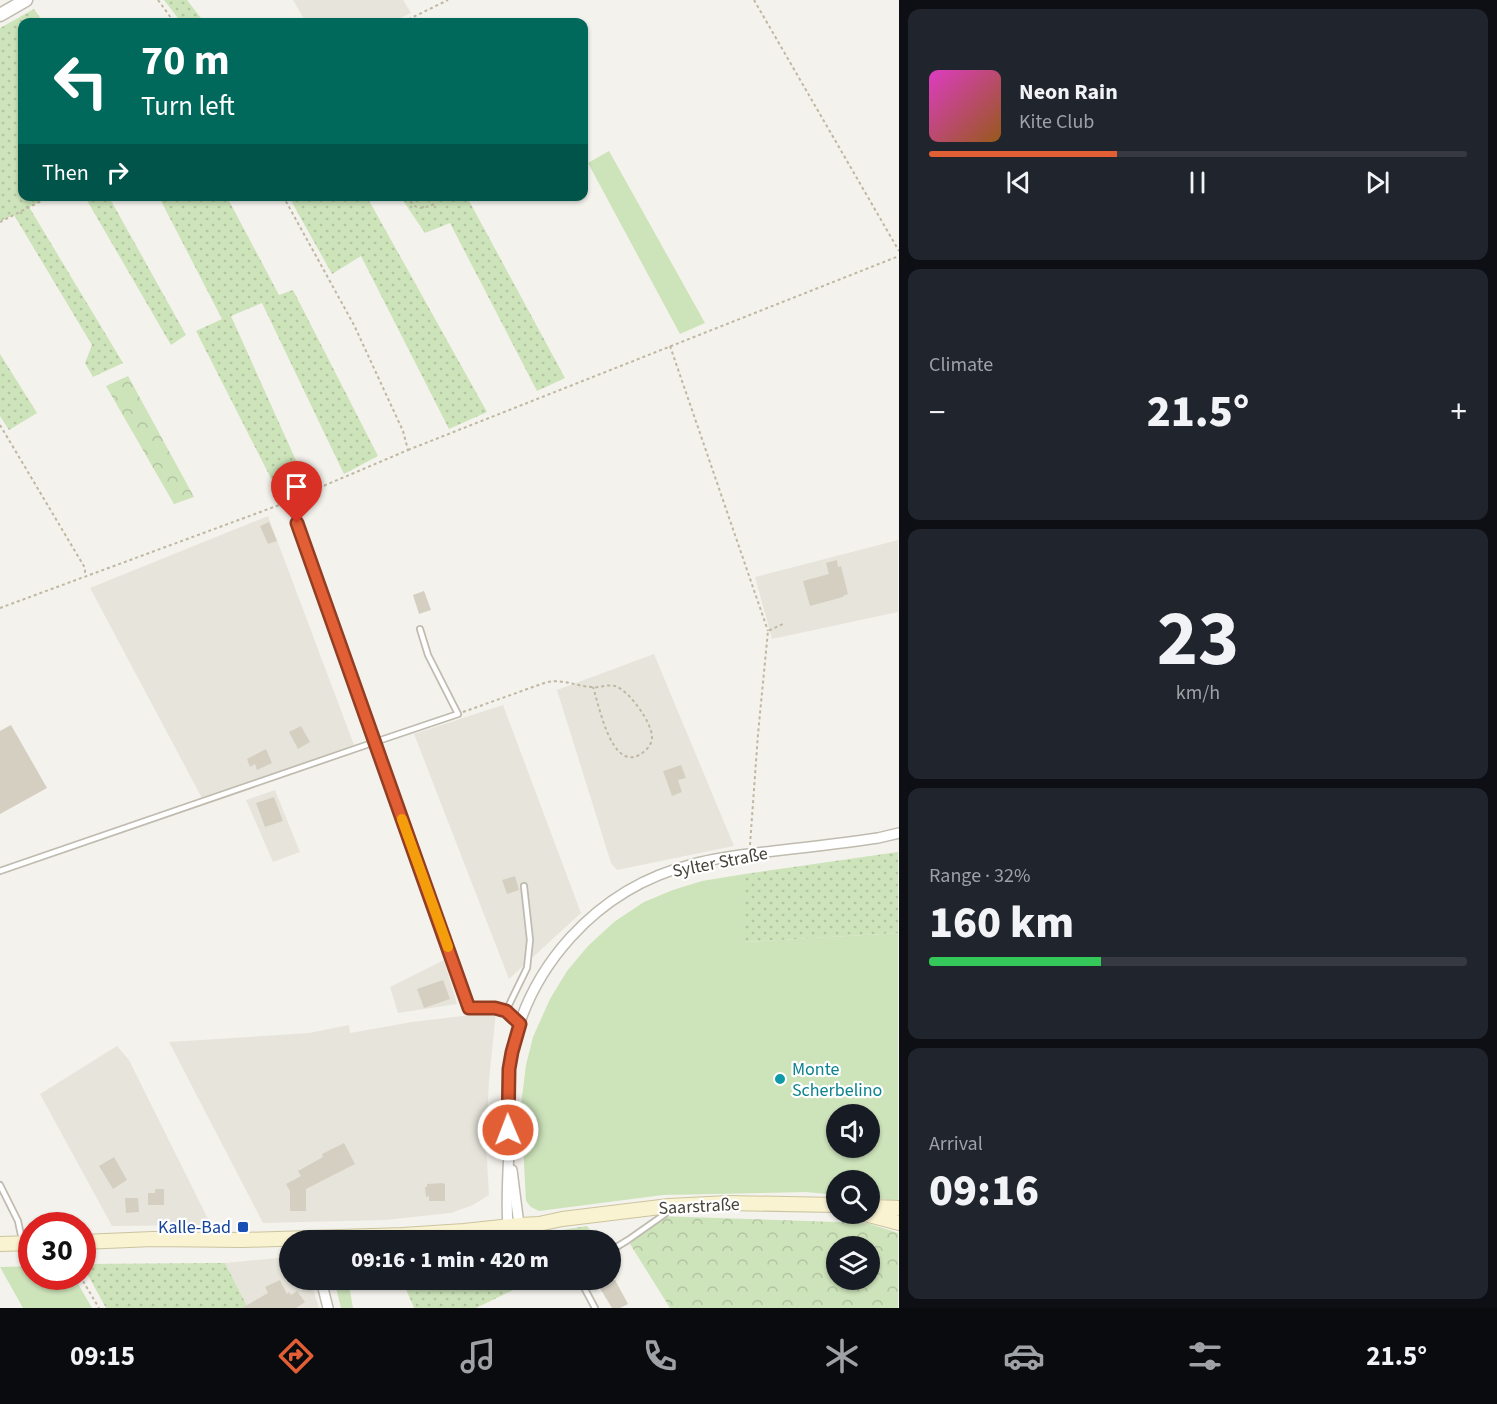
<!DOCTYPE html>
<meta charset="utf-8">
<style>
body{margin:0;font-family:"Source Sans 3",sans-serif;background:#20242c;color:#f1f3f6;height:100vh;display:flex;flex-direction:column;font-size:22px;white-space:nowrap}
*{box-sizing:border-box;margin:0}
p{font-size:20px;color:#9ea1a6}
.icon{flex:none;width:33px;height:33px;fill:none;stroke:currentColor;stroke-width:2;stroke-linecap:round;stroke-linejoin:round}
.map{position:relative;flex:1;overflow:hidden}
.panel{display:flex;flex-direction:column;gap:9px;padding:9px;background:#0d0f14;width:598px}
.panel>*{flex:none}
.hud{position:absolute;left:18px;top:18px;width:570px;height:183px;border-radius:12px;box-shadow:0 2px 4px #0004;background:#00695c;color:#fff;overflow:hidden}
.controls{position:absolute;left:826px;top:1104px;display:grid;gap:12px}
.controls a{display:grid;place-items:center;width:54px;height:54px;border-radius:50%;background:#171b24;box-shadow:0 2px 4px #0004;font-size:30px}
.speed{position:absolute;left:18px;top:1212px;display:flex;gap:12px;font-size:30px;font-weight:700;text-align:center}
.speed>*{display:grid;place-content:center;width:78px;height:78px;border-radius:50%;background:#171b24;box-shadow:0 2px 4px #0004;line-height:1}
.speed .limit{border:9px solid #d22;background:#fff;color:#111}
.pin{position:absolute;display:grid;place-items:center;width:51px;height:51px;color:#fff;margin:-62px -26px;border-radius:50% 50% 50% 0;rotate:-45deg;box-shadow:0 0 6px #0007}
.pin .icon{rotate:45deg}
.me{position:absolute;width:66px;margin:-33px;rotate:359deg;stroke-linejoin:round;filter:drop-shadow(0 0 4px #0008)}
.turn{display:flex;align-items:center;gap:21px;height:126px;padding:0 24px;font-size:27px}
.turn .icon{width:78px;height:78px;stroke-width:2.5}
.turn b{display:block;font-size:42px;line-height:51px}
.then{display:flex;align-items:center;height:57px;padding:0 24px;background:#0003;gap:12px;font-size:22px}
.big{font-size:45px;font-weight:800;line-height:1.1}
.panel .card{flex:1;display:flex;flex-direction:column;justify-content:center;gap:9px;min-width:0;padding:0 21px;border-radius:12px;background:#20242c}
.panel .dial{align-items:center;gap:0}
.dial b{font-size:78px;line-height:1}
.song{display:flex;align-items:center;gap:18px}
.cover{width:72px;height:72px;border-radius:9px;background:linear-gradient(135deg,hsl(310 70% 55%),hsl(30 70% 35%))}
.played{height:6px;border-radius:3px;background:linear-gradient(90deg,#e25e35 35%,#363941 35%)}
.keys{display:flex;justify-content:space-around;direction:ltr}
.heat{display:flex;justify-content:space-between;align-items:center;font-size:33px;direction:ltr}
.charge{height:9px;border-radius:4px;background:linear-gradient(90deg,#34c759 32%,#363941 0)}
.trip{position:absolute;left:279px;top:1230px;width:342px;height:60px;border-radius:30px;background:#171b24;box-shadow:0 2px 4px #0004;font-weight:800;line-height:60px;text-align:center}
.tabs{display:flex;height:96px;justify-content:space-around;align-items:center;background:#090b0e;color:#9ea1a6}
.tabs .icon{width:42px;height:42px}
.tabs .current{color:#e25e35}
.tabs b{font-size:27px;color:#f1f3f6}
main{display:flex;flex:1;min-height:0}
.map>svg:first-child{display:block}
.residential{fill:#e7e5db}
.grass{fill:#cde3ba;fill-rule:evenodd}
.forest{fill:url(#forest-crowns);fill-rule:evenodd}
.garden{fill:url(#garden-dots)}
.building{fill:#d5cfc2}
.lines{fill:none;stroke-linecap:round;stroke-linejoin:round}
.service-casing{stroke:#bfbbaf;stroke-width:8}
.minor-casing{stroke:#bfbbaf;stroke-width:12}
.tertiary-casing{stroke:#bfbbaf;stroke-width:15}
.secondary-casing{stroke:#cbc49f;stroke-width:16}
.path{stroke:#bfb7a2;stroke-width:2;stroke-dasharray:3 3;stroke-linecap:butt}
.service{stroke:#fff;stroke-width:4.5}
.minor{stroke:#fff;stroke-width:9}
.tertiary{stroke:#fff;stroke-width:12}
.secondary{stroke:#f9f3d1;stroke-width:14}
.route-casing{stroke:#933d22;stroke-width:15}
.route{stroke:#e25e35;stroke-width:10}
.slow{stroke:#f59e0b;stroke-width:10}
.culture-dot{fill:#0f9aa8;stroke:#fff;stroke-width:2}
.transit-dot{fill:#1a4fb4;stroke:#fff;stroke-width:2}
.labels{text-anchor:middle;stroke-width:4.5;stroke-linejoin:round;paint-order:stroke}
.street-label{font-size:18px;fill:#48443a;stroke:#fff}
.culture-label{font-size:18px;fill:#0d838f;stroke:#fff;text-anchor:start}
.transit-label{font-size:18px;fill:#164399;stroke:#fff;text-anchor:end}
</style>
<main>
<div class="map">
<svg width="899" height="1308" viewBox="0 0 899 1308">
<defs>
<pattern id="forest-crowns" width="20" height="18" patternUnits="userSpaceOnUse" patternTransform="scale(1.5)"><rect width="20" height="18" fill="#cde3ba"/><path d="M2 6a3 3 0 1 1 6 0M12 15a3 3 0 1 1 6 0" fill="none" stroke="#b2c4a1"/></pattern>
<pattern id="garden-dots" width="8" height="8" patternUnits="userSpaceOnUse" patternTransform="scale(1.5)"><rect width="8" height="8" fill="#cde3ba"/><path d="M2 2h.1M6 6h.1" fill="none" stroke="#b2c4a1" stroke-width="1.8" stroke-linecap="round"/></pattern>
</defs>
<rect width="100%" height="100%" fill="#f4f2ec"/>
<g class="residential">
<polygon points="293,0 403,0 411,13 392,22 306,22"/>
<polygon points="268,516 354,745 203,800 90,588"/>
<polygon points="898,540 898,612 772,639 755,577"/>
<polygon points="654,654 734,846 617,870 611,863 557,690"/>
<polygon points="503,705 581,913 509,979 414,734"/>
<polygon points="275,790 300,852 273,862 246,800"/>
<polygon points="444,960 457,1004 398,1013 390,987"/>
<polygon points="496,1012 489,1080 486,1141 489,1195 473,1205 451,1213 385,1220 263,1223 169,1042 309,1033 349,1025 350,1033 412,1022"/>
<polygon points="117,1046 129,1060 211,1225 112,1226 40,1094"/>
<polygon points="289,1257 290,1280 310,1280 319,1308 248,1308 225,1263"/>
</g>
<g class="grass">
<polygon points="609,151 705,323 680,334 588,163"/>
<path d="M745 874V942L898 933V1201L870 1198V1180H837V1195L806 1192 663 1195 539 1211 531 1207 526 1201 521 1105 526 1065 533 1037 550 999 567 971 588 946 614 922 644 902 673 890 702 881ZM837 1114H870V1148H837Z"/>
<polygon points="31,1266 32,1276 74,1277 92,1308 23,1308 0,1267"/>
<polygon points="334,1280 348,1280 353,1308 341,1308"/>
</g>
<g class="forest">
<polygon points="128,376 194,497 174,504 106,386"/>
<path d="M657 1216 867 1223 898 1233V1308H670L630 1244ZM837 1246H870V1280H837Z"/>
</g>
<g class="garden">
<polygon points="164,0 187,0 204,22 181,22"/>
<polygon points="34,9 43,22 22,22 22,196 49,197 29,207 123,363 93,377 85,363 92,345 14,215 0,221 0,28"/>
<polygon points="85,197 109,197 186,335 171,345"/>
<polygon points="159,197 227,197 279,295 293,290 378,456 344,474 262,303 231,316 307,485 281,498 196,331 222,319"/>
<polygon points="289,197 367,197 487,412 449,429 361,256 332,274"/>
<polygon points="401,197 467,197 565,378 537,391 450,223 425,233 410,211"/>
<polygon points="0,354 37,413 9,430 0,416"/>
<polygon points="898,852 898,933 744,942 745,874"/>
<polygon points="587,1226 597,1240 500,1240"/>
<polygon points="225,1263 248,1308 106,1308 83,1266 82,1264"/>
<polygon points="402,1280 534,1280 476,1308 414,1308"/>
</g>
<g class="building">
<polygon points="269,522 277,541 268,544 260,526"/>
<polygon points="837,560 838,567 841,566 848,594 843,596 843,597 810,606 803,581 829,574 826,563"/>
<polygon points="424,591 431,610 419,614 413,595"/>
<polygon points="11,725 47,788 0,814 0,731"/>
<polygon points="301,726 310,742 298,749 289,732"/>
<polygon points="266,749 272,763 257,770 255,764 250,767 247,759"/>
<polygon points="681,765 686,778 678,780 682,792 672,796 663,771"/>
<polygon points="274,797 283,821 265,827 256,803"/>
<polygon points="515,876 519,890 507,894 502,880"/>
<polygon points="443,980 450,999 424,1008 417,989"/>
<polygon points="344,1143 355,1164 306,1189 306,1211 290,1211 290,1191 286,1184 301,1176 298,1171 323,1157 322,1154"/>
<polygon points="114,1157 127,1180 113,1189 99,1166"/>
<polygon points="442,1183 445,1184 445,1201 429,1201 429,1196 426,1197 425,1187 427,1187 427,1184"/>
<polygon points="155,1189 164,1189 164,1205 148,1205 148,1193 155,1193"/>
<polygon points="125,1198 138,1198 139,1212 126,1213"/>
<polygon points="280,1280 287,1294 289,1292 291,1295 297,1291 305,1302 296,1308 242,1308 268,1293 265,1287"/>
<polygon points="595,1280 615,1280 628,1304 620,1308 612,1308"/>
</g>
<g class="lines">
<defs>
<g id="service">
<polyline points="289,501 375,742 458,714 428,655 420,629"/>
<polyline points="0,871 375,742 469,1008 495,1008 506,1011"/>
<polyline points="520,1024 506,1011 527,968 530,940 524,886"/>
<polyline points="0,1185 18,1221 22,1240"/>
<polyline points="610,1251 628,1240 665,1214 668,1209"/>
<polyline points="580,1280 595,1308"/>
</g>
<g id="minor">
<polyline points="512,1170 519,1225"/>
<path d="M508 1226C506 1200 508 1175 509 1149 509 1122 505 1094 509 1067 524 968 597 888 693 864 720 857 747 854 774 851 809 847 844 843 878 838L899 833"/>
<polyline points="321,1280 328,1308"/>
</g>
<polyline id="tertiary" points="0,15 26,0"/>
<g id="secondary">
<polyline points="870,1207 899,1208"/>
<polyline points="865,1214 899,1223"/>
<polyline points="82,1242 153,1239 243,1240 403,1235 464,1231 519,1225 539,1224 562,1219 669,1206 728,1203 837,1205"/>
<polyline points="0,1244 32,1243"/>
</g>
</defs>
<use href="#service" class="service-casing"/>
<use href="#minor" class="minor-casing"/>
<use href="#tertiary" class="tertiary-casing"/>
<use href="#secondary" class="secondary-casing"/>
<g class="path">
<polyline points="158,0 174,22"/>
<polyline points="754,0 899,251"/>
<polyline points="403,22 448,0"/>
<polyline points="283,196 354,325 403,431 408,450 295,498"/>
<path d="M407 196C416 212 422 209 437 203"/>
<polyline points="0,222 51,196"/>
<polyline points="670,346 768,631"/>
<polyline points="0,425 85,568 85,575"/>
<polyline points="408,450 899,256"/>
<polyline points="0,608 282,504"/>
<path d="M463 712 547 682C566 679 574 686 592 687 600 688 607 684 615 686 629 690 652 723 652 737 652 745 646 751 639 755 611 770 599 705 593 687"/>
<polyline points="750,845 758,734 768,631 783,624"/>
<polyline points="80,1276 99,1308"/>
</g>
<use href="#service" class="service"/>
<use href="#minor" class="minor"/>
<use href="#tertiary" class="tertiary"/>
<use href="#secondary" class="secondary"/>
</g>
<g class="lines">
<defs>
<polyline id="route" points="297,523 469,1008 495,1008 506,1011 520,1024 512,1052 509,1069 508,1130"/>
</defs>
<use href="#route" class="route-casing"/>
<use href="#route" class="route"/>
<polyline class="slow" points="402,819 448,947"/>
</g>
<circle class="culture-dot" cx="780" cy="1079" r="6"/>
<rect class="transit-dot" x="237" y="1221" width="12" height="12" rx="3"/>
<g class="labels">
<g class="street-label">
<text transform="translate(720 862) rotate(-11)" y="6">Sylter Straße</text>
<text transform="translate(699 1206) rotate(-3)" y="6">Saarstraße</text>
</g>
<g class="culture-label">
<text x="792" y="1075">Monte<tspan x="792" dy="21">Scherbelino</tspan></text>
</g>
<g class="transit-label">
<text x="231" y="1233">Kalle-Bad</text>
</g>
</g>
</svg>
<div class="controls">
<a><svg class="icon" aria-label="sound" viewBox="0 0 24 24"><path d="M4 9h4l5-4v14l-5-4H4zM17 9q2 3 0 6"/></svg></a>
<a><svg class="icon" aria-label="search" viewBox="0 0 24 24"><circle cx="10" cy="10" r="6"/><path d="M15 15l6 6"/></svg></a>
<a><svg class="icon" aria-label="layers" viewBox="0 0 24 24"><path d="M12 4l9 5-9 5-9-5zM3 14l9 5 9-5"/></svg></a>
</div>
<div class="speed"><div class="limit">30</div></div>
<div class="pin" style="left:297px;top:523px;background:#d93025"><svg class="icon" aria-label="arrive" viewBox="0 0 24 24"><path d="M6 21V4h12l-3 4 3 4H6"/></svg></div>
<svg class="me" style="left:508px;top:1130px" viewBox="-20 -20 40 40"><circle r="17" fill="#e25e35" stroke="#fff" stroke-width="3"/><path d="M0-11L8 9 0 5-8 9z" fill="#fff"/></svg>
<div class="trip">09:16 · 1 min · 420 m</div>
<div class="hud">
<div class="turn"><svg class="icon" aria-label="left" viewBox="0 0 24 24"><path d="M17 20v-9H6M10 6l-5 5 5 5"/></svg><div><b>70 m</b>Turn left</div></div>
<div class="then">Then<svg class="icon" aria-label="right" viewBox="0 0 24 24"><path d="M7 20v-9h11M14 6l5 5-5 5"/></svg></div>
</div>
</div>
<section class="panel">
<div class="card">
<div class="song"><i class="cover"></i><div><b>Neon Rain</b><p>Kite Club</p></div></div>
<div class="played"></div>
<div class="keys"><svg class="icon" aria-label="previous" viewBox="0 0 24 24"><path d="M18 5L8 12l10 7zM5 5v14"/></svg><svg class="icon" aria-label="pause" viewBox="0 0 24 24"><path d="M8 5v14M16 5v14"/></svg><svg class="icon" aria-label="next" viewBox="0 0 24 24"><path d="M6 5l10 7-10 7zM19 5v14"/></svg></div>
</div>
<div class="card"><p>Climate</p>
<div class="heat"><a>−</a><b class="big">21.5°</b><a>+</a></div>
</div>
<div class="card dial"><b>23</b><p>km/h</p></div>
<div class="card"><p>Range · 32%</p><b class="big">160 km</b><div class="charge"></div></div>
<div class="card"><p>Arrival</p><b class="big">09:16</b></div>
</section>
</main>
<nav class="tabs">
<b>09:15</b>
<svg class="icon current" aria-label="directions" viewBox="0 0 24 24"><path d="M12 3l9 9-9 9-9-9zM9 14v-3h6M13 9l2 2-2 2"/></svg>
<svg class="icon" aria-label="music" viewBox="0 0 24 24"><path d="M9 18V5l10-2v13"/><circle cx="6" cy="18" r="3"/><circle cx="16" cy="16" r="3"/></svg>
<svg class="icon" aria-label="phone" viewBox="0 0 24 24"><path d="M5 4h4l2 5-3 2q2 4 5 5l2-3 5 2v4C11 20 4 13 5 4z"/></svg>
<svg class="icon" aria-label="climate" viewBox="0 0 24 24"><path d="M12 3v18M4 7l16 10M4 17L20 7"/></svg>
<svg class="icon" aria-label="car" viewBox="0 0 24 24"><path d="M5 17H2v-5l4-1 3-4h7l3 4 3 1v5h-3M9 17h6M6 11h13"/><circle cx="7" cy="17" r="2"/><circle cx="17" cy="17" r="2"/></svg>
<svg class="icon" aria-label="filters" viewBox="0 0 24 24"><path d="M4 7h16M4 17h16"/><circle cx="9" cy="7" r="2"/><circle cx="15" cy="17" r="2"/></svg>
<b>21.5°</b>
</nav>
